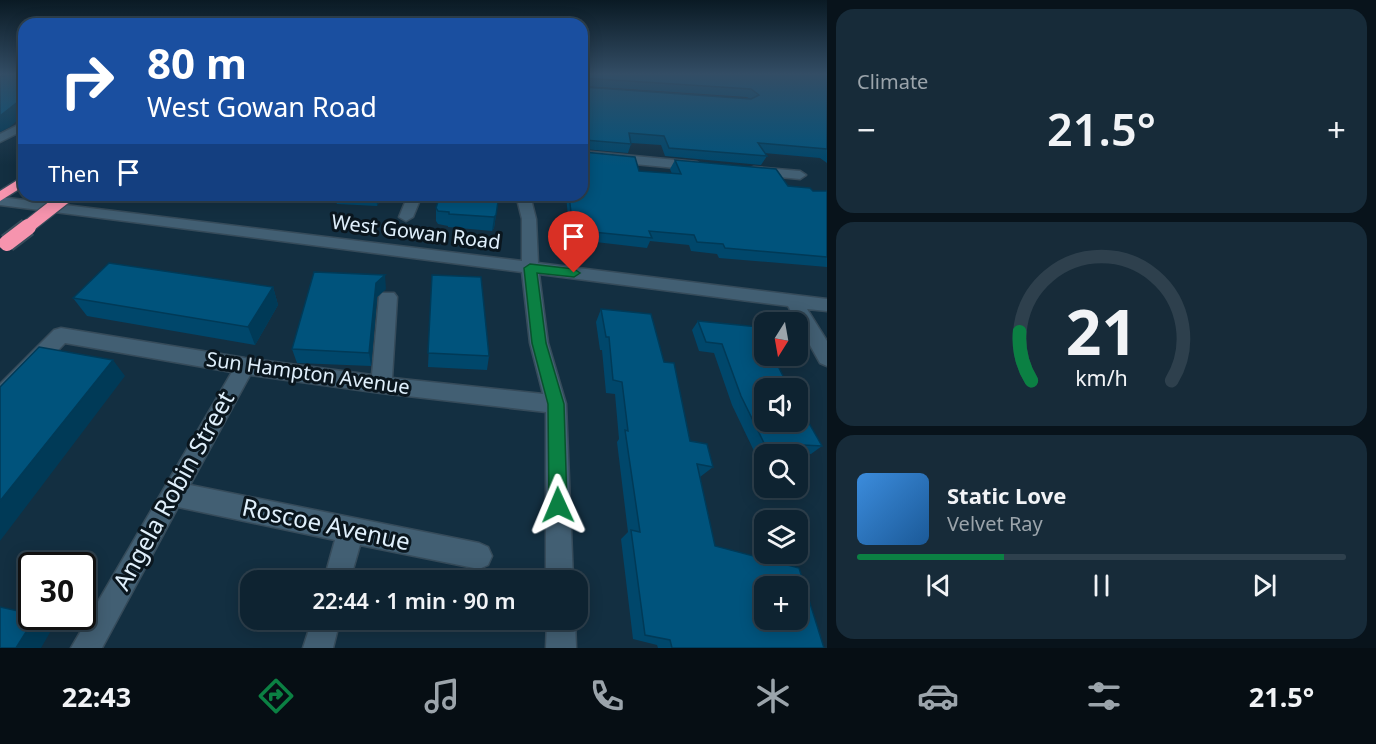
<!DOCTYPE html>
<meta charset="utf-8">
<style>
body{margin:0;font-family:"Noto Sans",sans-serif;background:#172b39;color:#f1f3f6;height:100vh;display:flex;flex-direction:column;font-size:22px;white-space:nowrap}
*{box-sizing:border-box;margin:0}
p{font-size:20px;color:#9ba4ab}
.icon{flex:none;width:33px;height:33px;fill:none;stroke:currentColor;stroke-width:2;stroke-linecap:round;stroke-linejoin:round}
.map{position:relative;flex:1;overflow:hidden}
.side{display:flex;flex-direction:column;gap:9px;padding:9px;background:#08131b;width:549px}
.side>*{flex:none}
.hud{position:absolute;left:18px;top:18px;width:570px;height:183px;border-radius:18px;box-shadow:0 3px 15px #0003,0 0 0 2px #2e404d;background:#1a4fa0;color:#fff;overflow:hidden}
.needle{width:39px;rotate:191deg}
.controls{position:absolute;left:754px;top:312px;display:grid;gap:12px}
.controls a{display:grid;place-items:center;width:54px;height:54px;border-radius:12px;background:#0e2331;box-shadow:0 3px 15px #0003,0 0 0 2px #2e404d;font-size:30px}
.speed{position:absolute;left:18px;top:552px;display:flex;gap:12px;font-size:30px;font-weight:700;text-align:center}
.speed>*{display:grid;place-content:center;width:78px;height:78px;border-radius:50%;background:#0e2331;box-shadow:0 3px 15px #0003,0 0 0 2px #2e404d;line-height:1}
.speed .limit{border:3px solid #111;border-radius:9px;background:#fff;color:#111}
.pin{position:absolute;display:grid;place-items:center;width:51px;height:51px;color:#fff;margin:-62px -26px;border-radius:50% 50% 50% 0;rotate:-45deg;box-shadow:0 0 6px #0007}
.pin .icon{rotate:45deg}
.me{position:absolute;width:66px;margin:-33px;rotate:359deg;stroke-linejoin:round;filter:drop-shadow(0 0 4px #0008)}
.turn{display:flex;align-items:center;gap:21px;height:126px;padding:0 30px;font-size:27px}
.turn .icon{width:78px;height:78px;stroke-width:2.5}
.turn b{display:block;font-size:42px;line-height:51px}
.then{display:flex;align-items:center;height:57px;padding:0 30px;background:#0003;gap:12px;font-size:22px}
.big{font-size:45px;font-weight:600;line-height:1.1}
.side .card{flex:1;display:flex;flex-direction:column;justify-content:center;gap:9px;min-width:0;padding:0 21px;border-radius:18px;background:#172b39}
.side .dial{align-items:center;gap:0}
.dial svg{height:156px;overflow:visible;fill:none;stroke:#2e404d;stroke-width:7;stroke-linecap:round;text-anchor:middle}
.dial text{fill:#f1f3f6;stroke:none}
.song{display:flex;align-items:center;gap:18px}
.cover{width:72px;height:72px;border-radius:9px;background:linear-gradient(135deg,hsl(210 70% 55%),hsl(210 70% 35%))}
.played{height:6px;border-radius:3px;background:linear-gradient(90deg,#0b8043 30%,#2e404d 30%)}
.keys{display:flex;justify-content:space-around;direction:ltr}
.heat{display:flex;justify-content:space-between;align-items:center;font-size:33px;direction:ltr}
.trip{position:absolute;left:240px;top:570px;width:348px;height:60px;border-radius:18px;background:#0e2331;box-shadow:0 3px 15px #0003,0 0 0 2px #2e404d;font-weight:600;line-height:60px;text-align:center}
.menu{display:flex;height:96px;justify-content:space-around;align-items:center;background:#060e14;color:#9ba4ab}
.menu .icon{width:42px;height:42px}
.menu .current{color:#0b8043}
.menu b{font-size:27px;color:#f1f3f6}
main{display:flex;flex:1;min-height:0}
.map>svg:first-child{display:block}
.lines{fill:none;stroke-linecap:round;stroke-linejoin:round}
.minor-casing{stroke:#364b5a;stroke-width:3}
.highway-casing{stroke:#364b5a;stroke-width:3}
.minor{fill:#425f73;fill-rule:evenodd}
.highway{fill:#f694ae;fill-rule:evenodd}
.highway-bridge-far1-casing{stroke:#364b5a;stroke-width:15;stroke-linecap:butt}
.highway-bridge-casing{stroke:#364b5a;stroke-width:20;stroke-linecap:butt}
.highway-bridge-far1{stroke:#f694ae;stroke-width:13}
.highway-bridge{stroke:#f694ae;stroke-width:16}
.wall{fill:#00476b;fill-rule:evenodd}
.shaded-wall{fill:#003a57}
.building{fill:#00537c;stroke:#003a57;stroke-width:1.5;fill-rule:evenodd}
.route{fill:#0b8043;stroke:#07532c;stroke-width:1.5}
.labels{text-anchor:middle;stroke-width:6;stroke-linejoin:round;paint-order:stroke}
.street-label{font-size:20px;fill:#dfeffb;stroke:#0a161e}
.near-street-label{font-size:24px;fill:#dfeffb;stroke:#0a161e}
</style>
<main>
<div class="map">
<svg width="827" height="648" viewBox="0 0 827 648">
<rect width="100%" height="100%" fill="#132f41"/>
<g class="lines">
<defs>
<g id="minor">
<polygon points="24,122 24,130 0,142 0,134"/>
<polygon points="582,151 697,162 703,166 697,170 582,159"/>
<polygon points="754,167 800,171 806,175 800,179 750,174 748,171 750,168"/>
<polygon points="408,195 422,195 413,217 406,221 399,217"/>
<polygon points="516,195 530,195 536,219 538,263 827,299 827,311 807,309 827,341 827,366 820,363 788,306 539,274 548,343 566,404 573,580 546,580 546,412 381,393 250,375 190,485 479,543 488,547 492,556 488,565 479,569 360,545 350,580 324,580 335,540 178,507 102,648 71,648 232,372 65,343 7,403 0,406 0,384 54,330 61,328 245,358 372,375 379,297 382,293 394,293 397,297 392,378 543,394 530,343 522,272 0,205 0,197 522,261 522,219"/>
<polygon points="312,620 340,620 333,648 303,648"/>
<polygon points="547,620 575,620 576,648 546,648"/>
</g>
<polygon id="highway" points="24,176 24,186 0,201 0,191"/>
</defs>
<use href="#minor" class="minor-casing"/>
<use href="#highway" class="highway-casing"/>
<use href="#minor" class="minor"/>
<use href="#highway" class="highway"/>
<defs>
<polyline id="highway-bridge-far1" points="26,228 68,195"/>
<polyline id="highway-bridge" points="7,243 28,227"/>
</defs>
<use href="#highway-bridge-far1" class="highway-bridge-far1-casing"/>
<use href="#highway-bridge" class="highway-bridge-casing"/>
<use href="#highway-bridge-far1" class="highway-bridge-far1"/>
<use href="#highway-bridge" class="highway-bridge"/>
</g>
<g class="wall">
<path d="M582 75H827V163L820 158 764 153 767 156 761 165 665 156 661 145 631 143V144L628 153 584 149V152L639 171 672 174 670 169 675 160 813 191H827V267L719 258 717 254 691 251 689 245 650 241 647 248 570 239 566 195H582ZM584 86 747 97 750 99 584 87Z"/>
<polygon points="327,195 383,195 377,206 337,204 336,202 328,201"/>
<polygon points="499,195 494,228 492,231 448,227 448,226 438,224 436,221 436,208"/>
<polygon points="432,275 489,356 487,370 428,367"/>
<polygon points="273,287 278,305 255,345 87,316 73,298"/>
<polygon points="386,289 377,297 371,366 297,363 292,349"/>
<polygon points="601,309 664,362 690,441 713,467 700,477 715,546 824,648 658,648 657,645 633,639 621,539 628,532 617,442 619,439 615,394 606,393 602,350 600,350 596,322"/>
<polygon points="698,321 786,383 822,446 811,454 754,451 732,405 714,353 699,351 692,330"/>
</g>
<g class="shaded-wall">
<polygon points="24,97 24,114 10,127 0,132 0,116"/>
<polygon points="376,195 383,195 377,206"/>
<polygon points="496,215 494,228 492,231 494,217"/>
<polygon points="385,275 386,289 377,297 371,366 369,353 376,283"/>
<polygon points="273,287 278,305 255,345 248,327"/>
<polygon points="113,360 125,376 0,541 0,501"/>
<polygon points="36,616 40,616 56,622 41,648 16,648"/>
</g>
<g class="building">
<polygon points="6,75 24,75 24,97 0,116 0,77"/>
<path d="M582 75H827V149L758 143 767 156 669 148 664 136 629 133 631 144 585 140 582 142 584 152 635 157 639 171 681 174 675 160 776 169 788 186 810 188 813 191H827V257L725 248 723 244 697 242 694 235 649 231 652 238 573 230 569 195H582V165L585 166 582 150ZM582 78 751 89 759 95 751 99 584 87Z"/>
<polygon points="440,195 499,195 496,215 494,217 449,214 449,212 438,211 436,208"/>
<polygon points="109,263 273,287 248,327 73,298"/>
<polygon points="314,272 385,275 376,283 369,353 292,349"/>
<polygon points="432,275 481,277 489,356 428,353"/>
<path d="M601 309 651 314 664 362 674 363 690 441 707 444 713 467 697 464 715 546 799 568 824 648H672L670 640 645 635 631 530 640 532 625 430 628 431 622 382 613 380 609 337H606ZM765 586H798V620H765Z"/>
<polygon points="698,321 759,327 765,339 765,356 773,356 789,388 765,388 765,422 798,422 798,404 822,446 764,443 741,396 722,344 706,342"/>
<polygon points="39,347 113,360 0,501 0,387"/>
<polygon points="0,607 32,614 32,616 36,616 16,648 0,648"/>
</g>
<linearGradient id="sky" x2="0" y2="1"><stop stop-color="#0a1a24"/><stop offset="0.45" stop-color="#334d65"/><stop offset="1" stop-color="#334d65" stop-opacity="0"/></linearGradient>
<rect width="827" height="165" fill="url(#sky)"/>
<polygon class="route" points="530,264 574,269 580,273 574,277 537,273 546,343 564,404 567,505 564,511 558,514 551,511 549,505 548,404 532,343 524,268"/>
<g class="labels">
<g class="street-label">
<text transform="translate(416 232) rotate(7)" y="7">West Gowan Road</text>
<text transform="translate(308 373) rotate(8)" y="7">Sun Hampton Avenue</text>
</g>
<g class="near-street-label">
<text transform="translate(174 491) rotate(-61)" y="8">Angela Robin Street</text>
<text transform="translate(326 525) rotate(12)" y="8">Roscoe Avenue</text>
</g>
</g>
</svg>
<div class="controls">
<a><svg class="needle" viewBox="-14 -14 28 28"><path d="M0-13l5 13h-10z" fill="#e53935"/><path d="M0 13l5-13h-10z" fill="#9ba4ab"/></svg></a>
<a><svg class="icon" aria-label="sound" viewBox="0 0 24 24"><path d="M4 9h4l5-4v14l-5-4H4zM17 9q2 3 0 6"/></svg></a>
<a><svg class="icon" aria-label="search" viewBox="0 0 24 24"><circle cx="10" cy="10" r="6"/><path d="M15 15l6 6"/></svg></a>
<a><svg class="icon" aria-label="layers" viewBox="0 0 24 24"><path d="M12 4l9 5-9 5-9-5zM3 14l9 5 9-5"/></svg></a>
<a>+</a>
</div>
<div class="speed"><div class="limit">30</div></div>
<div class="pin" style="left:574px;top:273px;background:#d93025"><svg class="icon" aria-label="arrive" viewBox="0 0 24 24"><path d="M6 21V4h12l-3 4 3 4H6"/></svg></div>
<svg class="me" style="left:558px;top:505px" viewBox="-20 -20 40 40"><path d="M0-17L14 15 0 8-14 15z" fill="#0b8043" stroke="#fff" stroke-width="4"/></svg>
<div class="trip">22:44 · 1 min · 90 m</div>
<div class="hud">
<div class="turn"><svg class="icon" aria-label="right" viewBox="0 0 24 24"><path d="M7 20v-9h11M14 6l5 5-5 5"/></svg><div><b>80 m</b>West Gowan Road</div></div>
<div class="then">Then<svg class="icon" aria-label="arrive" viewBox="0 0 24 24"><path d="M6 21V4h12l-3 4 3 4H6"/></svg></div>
</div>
</div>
<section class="side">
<div class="card"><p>Climate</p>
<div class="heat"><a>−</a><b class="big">21.5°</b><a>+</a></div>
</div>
<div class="card dial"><svg viewBox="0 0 100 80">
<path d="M14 69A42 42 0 1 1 86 69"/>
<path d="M14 69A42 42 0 0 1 8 44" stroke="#0b8043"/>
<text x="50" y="56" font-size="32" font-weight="700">21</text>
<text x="50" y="72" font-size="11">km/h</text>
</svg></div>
<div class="card">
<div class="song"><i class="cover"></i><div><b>Static Love</b><p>Velvet Ray</p></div></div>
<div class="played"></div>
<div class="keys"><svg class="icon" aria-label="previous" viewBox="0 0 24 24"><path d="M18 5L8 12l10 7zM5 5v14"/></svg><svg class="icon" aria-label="pause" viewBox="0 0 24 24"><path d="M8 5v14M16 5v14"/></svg><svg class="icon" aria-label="next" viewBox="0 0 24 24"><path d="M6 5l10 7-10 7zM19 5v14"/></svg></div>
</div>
</section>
</main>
<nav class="menu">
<b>22:43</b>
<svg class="icon current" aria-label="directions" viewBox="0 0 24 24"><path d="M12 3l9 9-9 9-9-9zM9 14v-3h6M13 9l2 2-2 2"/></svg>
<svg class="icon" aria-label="music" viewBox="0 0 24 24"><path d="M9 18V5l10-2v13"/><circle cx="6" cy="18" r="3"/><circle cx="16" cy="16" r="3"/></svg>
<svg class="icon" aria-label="phone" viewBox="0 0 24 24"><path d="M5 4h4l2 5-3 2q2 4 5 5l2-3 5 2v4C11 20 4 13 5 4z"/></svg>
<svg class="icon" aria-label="climate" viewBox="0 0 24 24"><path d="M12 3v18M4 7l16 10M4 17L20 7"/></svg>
<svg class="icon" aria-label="car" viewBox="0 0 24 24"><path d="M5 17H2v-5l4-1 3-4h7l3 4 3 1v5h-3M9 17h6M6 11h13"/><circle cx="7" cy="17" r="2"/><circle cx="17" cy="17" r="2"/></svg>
<svg class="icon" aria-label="filters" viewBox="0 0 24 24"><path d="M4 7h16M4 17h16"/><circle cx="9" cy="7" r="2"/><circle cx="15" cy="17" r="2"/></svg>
<b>21.5°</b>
</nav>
